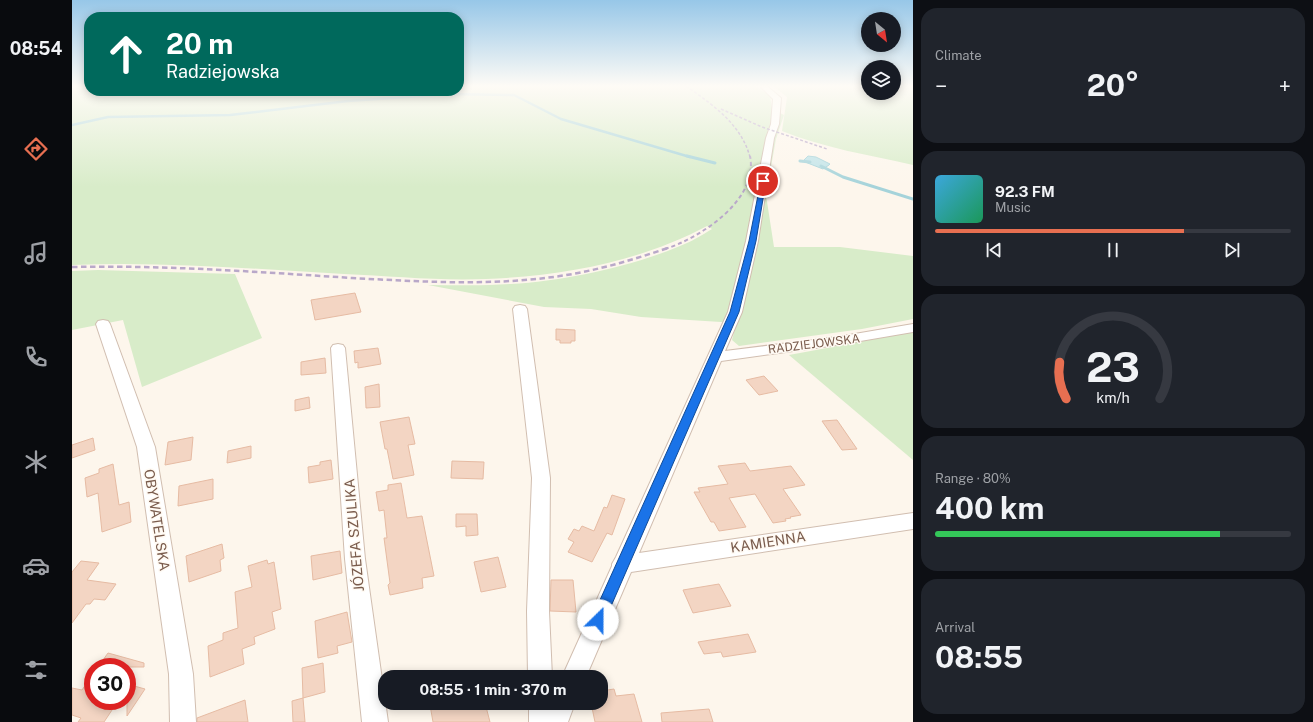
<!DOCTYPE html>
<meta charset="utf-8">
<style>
body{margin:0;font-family:"Public Sans",sans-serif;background:#20242c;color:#f1f3f6;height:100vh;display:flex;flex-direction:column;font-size:15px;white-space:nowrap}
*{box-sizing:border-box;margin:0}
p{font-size:13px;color:#9ea1a6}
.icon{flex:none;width:22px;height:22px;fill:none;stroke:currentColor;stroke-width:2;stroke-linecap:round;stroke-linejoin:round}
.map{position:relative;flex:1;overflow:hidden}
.details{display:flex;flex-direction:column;gap:8px;padding:8px;background:#0d0f14;width:400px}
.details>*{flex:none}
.banner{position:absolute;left:12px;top:12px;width:380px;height:84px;border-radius:16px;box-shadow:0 2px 10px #0003;background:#00695c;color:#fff;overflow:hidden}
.needle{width:26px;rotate:150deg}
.controls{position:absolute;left:789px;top:12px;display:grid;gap:8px}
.controls a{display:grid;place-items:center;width:40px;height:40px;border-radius:50%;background:#171b24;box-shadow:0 2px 10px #0003;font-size:20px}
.speed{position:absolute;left:12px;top:658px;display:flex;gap:8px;font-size:20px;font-weight:700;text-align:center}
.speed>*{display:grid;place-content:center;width:52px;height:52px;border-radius:50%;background:#171b24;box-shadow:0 2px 10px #0003;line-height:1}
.speed .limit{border:6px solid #d22;background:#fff;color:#111}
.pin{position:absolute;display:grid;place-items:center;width:34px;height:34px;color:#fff;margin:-17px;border:2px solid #fff;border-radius:50%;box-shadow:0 1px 4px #0007}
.me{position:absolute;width:44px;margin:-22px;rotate:23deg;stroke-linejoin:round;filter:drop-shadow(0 0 3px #0008)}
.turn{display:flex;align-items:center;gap:14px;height:84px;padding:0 16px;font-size:18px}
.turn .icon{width:52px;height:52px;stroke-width:2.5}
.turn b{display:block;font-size:28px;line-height:34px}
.big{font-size:30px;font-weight:700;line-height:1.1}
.details .widget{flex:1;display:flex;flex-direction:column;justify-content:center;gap:6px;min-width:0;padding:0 14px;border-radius:16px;background:#20242c}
.details .dial{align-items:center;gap:0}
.dial svg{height:104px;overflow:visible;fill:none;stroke:#363941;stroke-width:7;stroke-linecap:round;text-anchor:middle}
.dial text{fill:#f1f3f6;stroke:none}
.song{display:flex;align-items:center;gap:12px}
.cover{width:48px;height:48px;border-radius:6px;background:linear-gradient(135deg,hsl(200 70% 55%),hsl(150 70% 35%))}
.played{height:4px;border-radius:2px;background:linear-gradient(90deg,#e76f51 70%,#363941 70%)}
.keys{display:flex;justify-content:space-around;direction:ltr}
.heat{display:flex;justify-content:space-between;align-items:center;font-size:22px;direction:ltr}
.charge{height:6px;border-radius:3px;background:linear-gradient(90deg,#34c759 80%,#363941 0)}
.trip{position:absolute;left:306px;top:670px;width:230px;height:40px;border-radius:16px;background:#171b24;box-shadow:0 2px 10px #0003;font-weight:700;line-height:40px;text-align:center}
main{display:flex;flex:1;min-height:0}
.menu{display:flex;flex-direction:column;width:72px;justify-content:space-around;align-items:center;background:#090b0e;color:#9ea1a6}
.menu .icon{width:28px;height:28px}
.menu .on{color:#e76f51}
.menu b{font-size:18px;color:#f1f3f6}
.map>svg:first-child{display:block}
.green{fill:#d8ecc9}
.water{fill:#bfe3e8;stroke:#a5d3da}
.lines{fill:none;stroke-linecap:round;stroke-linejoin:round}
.stream-far1{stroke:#a5d3da;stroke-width:2.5}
.stream{stroke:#a5d3da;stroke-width:3}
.building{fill:#f3d5c3;stroke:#e6bba3}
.minor-casing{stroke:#d1beb0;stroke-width:2}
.minor{fill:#fff;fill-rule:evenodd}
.rail-far2{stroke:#b9a8c9;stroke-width:1.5;stroke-dasharray:3 2;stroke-linecap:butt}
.rail-far1{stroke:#b9a8c9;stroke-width:2;stroke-dasharray:4 3;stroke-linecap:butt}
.rail{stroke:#b9a8c9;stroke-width:2.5;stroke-dasharray:5.5 3.5;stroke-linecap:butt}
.route{fill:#1a73e8;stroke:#114b97}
.labels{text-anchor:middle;stroke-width:3;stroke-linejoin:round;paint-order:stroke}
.street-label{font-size:12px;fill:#7a5c4d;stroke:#fffaf3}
.near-street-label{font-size:14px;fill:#7a5c4d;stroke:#fffaf3}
</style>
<main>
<nav class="menu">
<b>08:54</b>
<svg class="icon on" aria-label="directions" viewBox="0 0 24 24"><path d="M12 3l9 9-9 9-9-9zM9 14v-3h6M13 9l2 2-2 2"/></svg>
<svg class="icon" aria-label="music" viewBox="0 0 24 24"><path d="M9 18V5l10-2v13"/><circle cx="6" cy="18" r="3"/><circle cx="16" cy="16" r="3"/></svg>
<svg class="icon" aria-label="phone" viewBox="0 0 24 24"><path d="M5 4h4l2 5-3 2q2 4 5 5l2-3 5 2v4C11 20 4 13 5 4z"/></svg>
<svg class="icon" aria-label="climate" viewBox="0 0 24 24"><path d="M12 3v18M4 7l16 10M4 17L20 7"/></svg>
<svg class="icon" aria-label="car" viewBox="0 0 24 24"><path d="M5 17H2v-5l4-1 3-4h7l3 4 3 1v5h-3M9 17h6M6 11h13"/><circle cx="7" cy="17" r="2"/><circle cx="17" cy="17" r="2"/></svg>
<svg class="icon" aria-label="filters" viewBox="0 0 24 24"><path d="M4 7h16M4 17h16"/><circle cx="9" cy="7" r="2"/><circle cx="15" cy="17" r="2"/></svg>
</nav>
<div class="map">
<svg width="841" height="722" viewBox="0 0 841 722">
<rect width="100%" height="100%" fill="#fdf6ec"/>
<g class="green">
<path d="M0 86H17V91H387V86H684L698 96 700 109 712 115 704 139 694 195 702 247H768L841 256V319L790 329 667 346 660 340 664 325 649 322 569 317 519 309 472 307 356 285C384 285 411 286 439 284 492 281 558 267 608 246 619 242 630 235 640 229L635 226C567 262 491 276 414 279 367 281 319 276 272 274 181 269 90 261 0 265Z"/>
<path d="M701 86H796V93H822V86H841V165C797 155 752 148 710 131L715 97Z"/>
<polygon points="26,270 163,274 190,338 70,387 51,320 0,330 0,271"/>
<polygon points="841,332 841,460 717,355"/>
</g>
<polygon class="water" points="736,156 744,157 758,164 757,165 751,169 733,162 732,160"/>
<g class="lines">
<polyline class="stream-far1" points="0,125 36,117 158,115 276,101 378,94 442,95 489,119 618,157"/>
<g class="stream">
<polyline points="615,156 643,163"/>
<polyline points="728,161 738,162"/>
<polyline points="749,166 771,177 841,199"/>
</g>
</g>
<g class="building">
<polygon points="283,293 289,312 243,320 239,300"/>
<polygon points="484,329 503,330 503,341 499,341 499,343 488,343 488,340 484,340"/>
<polygon points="306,348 309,364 286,368 286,362 283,363 282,351"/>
<polygon points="253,358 254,373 229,375 229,362"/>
<polygon points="692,376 706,391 687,395 674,380"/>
<polygon points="307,384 308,407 294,408 293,387"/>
<polygon points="237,397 238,408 223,411 223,400"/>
<polygon points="337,417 343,444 336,445 342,475 321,479 315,449 313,449 308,422"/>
<polygon points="765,420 785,449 770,450 750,421"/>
<polygon points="121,437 119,460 93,465 96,442"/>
<polygon points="21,438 23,450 0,458 0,445"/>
<polygon points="179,446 179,458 155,463 156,451"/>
<polygon points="259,460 261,479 237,483 236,467 248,465 248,462"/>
<polygon points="380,461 412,462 411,479 379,478"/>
<polygon points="673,463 678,471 719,466 733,485 711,489 729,515 718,517 719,518 713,519 714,521 701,523 683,494 657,498 674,527 647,531 642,522 639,522 622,492 628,492 626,488 656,484 646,466"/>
<polygon points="41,464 47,505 57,502 59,522 30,532 26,493 15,497 13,478 27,473 27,469"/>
<polygon points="141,479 141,499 106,506 107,486"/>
<polygon points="329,483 335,518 350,516 362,576 350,578 351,588 318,595 316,585 318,583 312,538 315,538 312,510 307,511 304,492 316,490 316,485"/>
<polygon points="540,495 553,499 540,535 535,533 520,562 496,552 502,542 496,539 502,529 507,531 510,526 522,531 532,507 535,508"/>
<polygon points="384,514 405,514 406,535 394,536 394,526 384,527"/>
<polygon points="150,544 152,558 148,560 149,571 117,582 114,556"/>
<polygon points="268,551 270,573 241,580 239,556"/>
<polygon points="426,557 434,587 409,592 402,562"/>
<polygon points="195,560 196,564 202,562 209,609 200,612 203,629 182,637 183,644 170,649 172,664 138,677 136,646 151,640 151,633 166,628 163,592 180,587 176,566"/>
<polygon points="9,561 27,563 15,580 44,584 33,600 22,599 18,604 14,604 0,623 0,572"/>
<polygon points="479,580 501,580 504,612 478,611"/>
<polygon points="647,584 659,606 621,613 611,590"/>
<polygon points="275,612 280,642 265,646 266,653 246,658 243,621"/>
<polygon points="676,634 684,652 651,657 649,652 632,654 626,642"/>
<polygon points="36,653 72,663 72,667 26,667"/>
<polygon points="251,663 253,692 231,698 230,668"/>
<polygon points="21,674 21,701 46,701 32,722 6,722 9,718 0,715 0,688 10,690"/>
<polygon points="55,684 73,689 55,716"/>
<polygon points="542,689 544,696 562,694 570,722 523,722 519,703 529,703 529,691"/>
<polygon points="231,698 233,722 221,722 220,701"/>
<polygon points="173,700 176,722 125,722 125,718"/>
<polygon points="367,703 413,703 418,722 361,722 358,705"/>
<polygon points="637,709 641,722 590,722 589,713"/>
</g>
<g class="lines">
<defs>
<g id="minor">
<polygon points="688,86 695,86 709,98 707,124 702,138 686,241 670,312 653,351 765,337 841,324 841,332 765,345 649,361 567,553 841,513 841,529 559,572 514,677 490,677 540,566 540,564 544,557 656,312 674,241 694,138 699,124 701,99"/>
<polygon points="448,305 453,306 455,309 478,478 477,611 480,677 456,677 455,611 460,478 441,309 443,306"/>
<polygon points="31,320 36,321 38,324 83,447 121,674 124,722 98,722 97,674 65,447 24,324 26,321"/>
<polygon points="266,344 271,345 273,348 293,559 316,722 290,722 273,559 259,348 261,345"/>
<polygon points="457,703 503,703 496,722 457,722"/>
</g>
</defs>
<use href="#minor" class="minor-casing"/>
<use href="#minor" class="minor"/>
<g class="rail-far2">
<path d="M614 86C641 105 669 124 678 157"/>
<polyline points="649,109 690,127 755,149"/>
</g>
<path class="rail-far1" d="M593 249C628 238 687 200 678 156"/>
<path class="rail" d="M0 267C93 265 187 272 280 278 355 282 432 287 506 273 537 267 566 258 596 248"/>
</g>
<linearGradient id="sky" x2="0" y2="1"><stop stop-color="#97c7e8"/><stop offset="0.46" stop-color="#fefbf6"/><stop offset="1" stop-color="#fefbf6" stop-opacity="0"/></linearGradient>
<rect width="841" height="187" fill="url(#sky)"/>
<polygon class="route" points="689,180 694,181 684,241 667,312 533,620 531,625 526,627 521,625 519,620 658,312 677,241"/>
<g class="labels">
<g class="street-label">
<text transform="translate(742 344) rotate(-7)" y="4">RADZIEJOWSKA</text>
</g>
<g class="near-street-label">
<text transform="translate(85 520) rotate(81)" y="5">OBYWATELSKA</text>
<text transform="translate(282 535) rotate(-95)" y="5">JÓZEFA SZULIKA</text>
<text transform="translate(696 542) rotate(-9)" y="5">KAMIENNA</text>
</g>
</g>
</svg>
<div class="controls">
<a><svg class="needle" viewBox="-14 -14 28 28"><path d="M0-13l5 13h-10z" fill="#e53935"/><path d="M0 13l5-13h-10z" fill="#9ea1a6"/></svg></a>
<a><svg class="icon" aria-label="layers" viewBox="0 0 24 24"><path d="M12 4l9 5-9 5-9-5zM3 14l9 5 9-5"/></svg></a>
</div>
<div class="speed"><div class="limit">30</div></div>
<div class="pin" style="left:691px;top:181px;background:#d93025"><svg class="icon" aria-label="arrive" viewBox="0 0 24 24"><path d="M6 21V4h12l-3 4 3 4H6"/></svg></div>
<svg class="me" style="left:526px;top:620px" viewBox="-20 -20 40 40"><circle r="19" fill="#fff"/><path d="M0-13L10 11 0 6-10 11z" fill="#1a73e8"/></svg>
<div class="trip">08:55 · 1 min · 370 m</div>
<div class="banner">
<div class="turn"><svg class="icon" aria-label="ahead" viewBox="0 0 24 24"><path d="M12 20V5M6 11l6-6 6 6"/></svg><div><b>20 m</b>Radziejowska</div></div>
</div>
</div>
<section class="details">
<div class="widget"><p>Climate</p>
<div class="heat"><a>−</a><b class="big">20°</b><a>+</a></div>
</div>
<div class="widget">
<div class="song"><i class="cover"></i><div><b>92.3 FM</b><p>Music</p></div></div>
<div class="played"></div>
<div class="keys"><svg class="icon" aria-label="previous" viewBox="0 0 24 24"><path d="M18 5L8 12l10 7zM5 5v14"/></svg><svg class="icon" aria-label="pause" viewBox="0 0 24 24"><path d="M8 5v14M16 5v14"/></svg><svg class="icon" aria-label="next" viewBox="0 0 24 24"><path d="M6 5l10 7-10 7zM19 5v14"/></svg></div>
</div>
<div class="widget dial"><svg viewBox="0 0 100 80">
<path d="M14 69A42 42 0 1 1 86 69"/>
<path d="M14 69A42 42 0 0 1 9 41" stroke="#e76f51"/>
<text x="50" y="56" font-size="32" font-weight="700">23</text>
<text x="50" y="72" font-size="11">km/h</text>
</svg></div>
<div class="widget"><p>Range · 80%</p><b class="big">400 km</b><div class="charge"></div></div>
<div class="widget"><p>Arrival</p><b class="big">08:55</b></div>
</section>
</main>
